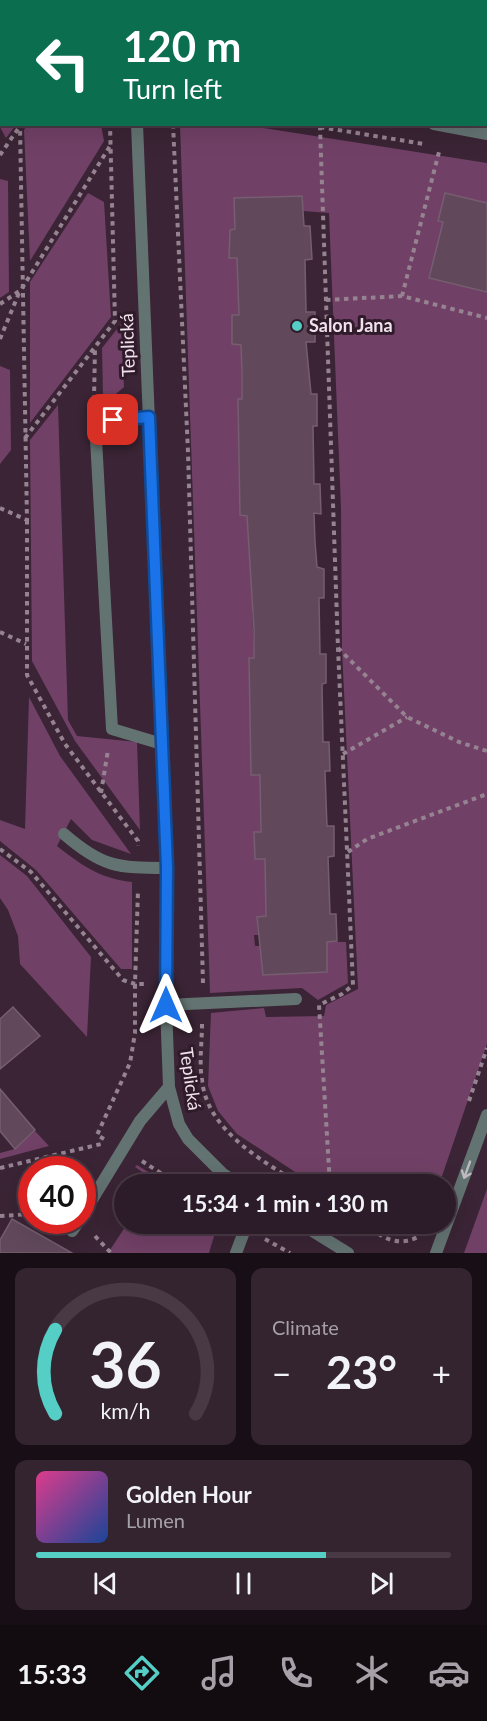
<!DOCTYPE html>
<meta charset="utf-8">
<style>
body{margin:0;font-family:Lato,sans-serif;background:#342430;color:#f1f3f6;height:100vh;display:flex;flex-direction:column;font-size:22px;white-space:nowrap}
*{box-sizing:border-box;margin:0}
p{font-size:20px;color:#a6a1a8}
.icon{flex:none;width:33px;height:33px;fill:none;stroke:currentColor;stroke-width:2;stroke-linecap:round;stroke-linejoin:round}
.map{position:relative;height:1253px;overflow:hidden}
.sheet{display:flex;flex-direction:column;gap:15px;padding:15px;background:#180f16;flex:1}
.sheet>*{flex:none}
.hud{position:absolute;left:0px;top:0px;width:488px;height:126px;box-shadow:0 6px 24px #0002,0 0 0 2px #483945;background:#0b6e4f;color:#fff;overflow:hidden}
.speed{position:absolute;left:18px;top:1156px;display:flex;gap:12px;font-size:30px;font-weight:700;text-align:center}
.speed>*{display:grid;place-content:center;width:78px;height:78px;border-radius:50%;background:#2c1b28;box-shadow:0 6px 24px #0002,0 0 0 2px #483945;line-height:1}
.speed .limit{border:9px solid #d22;background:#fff;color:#111}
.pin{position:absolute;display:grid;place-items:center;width:51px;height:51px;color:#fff;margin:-26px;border-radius:12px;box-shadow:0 3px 9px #0006}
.me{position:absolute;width:66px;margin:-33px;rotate:0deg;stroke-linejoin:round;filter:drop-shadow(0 0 4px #0008)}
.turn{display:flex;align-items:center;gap:21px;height:126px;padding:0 24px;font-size:27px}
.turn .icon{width:78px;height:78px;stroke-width:2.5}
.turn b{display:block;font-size:42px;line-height:51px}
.big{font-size:45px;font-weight:700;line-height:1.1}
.sheet .card{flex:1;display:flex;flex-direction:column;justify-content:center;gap:9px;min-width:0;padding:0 21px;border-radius:12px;background:#342430}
.sheet .dial{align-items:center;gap:0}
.dial svg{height:156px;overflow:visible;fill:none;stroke:#483945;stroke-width:7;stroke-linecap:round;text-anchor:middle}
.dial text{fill:#f1f3f6;stroke:none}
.song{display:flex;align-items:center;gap:18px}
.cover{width:72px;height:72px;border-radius:9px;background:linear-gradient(135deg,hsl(330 70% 55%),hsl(220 70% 35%))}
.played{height:6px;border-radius:3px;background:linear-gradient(90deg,#55cec5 70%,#483945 70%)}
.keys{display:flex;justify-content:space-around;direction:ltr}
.heat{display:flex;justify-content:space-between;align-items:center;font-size:33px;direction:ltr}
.sheet .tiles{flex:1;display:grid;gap:15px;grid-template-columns:1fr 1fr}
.card:last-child{grid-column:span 2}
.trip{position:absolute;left:114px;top:1174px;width:342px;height:60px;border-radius:30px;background:#2c1b28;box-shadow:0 6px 24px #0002,0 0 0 2px #483945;font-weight:700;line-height:60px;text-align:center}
.tabs{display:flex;height:96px;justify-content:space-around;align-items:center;background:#120b10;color:#a6a1a8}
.tabs .icon{width:42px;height:42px}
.tabs .selected{color:#55cec5}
.tabs b{font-size:27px;color:#f1f3f6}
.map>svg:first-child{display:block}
.green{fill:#714066}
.building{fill:#61495b;stroke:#765d70;stroke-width:1.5}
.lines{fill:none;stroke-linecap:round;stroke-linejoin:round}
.path{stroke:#958391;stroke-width:4;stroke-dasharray:4.5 4.5;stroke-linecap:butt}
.service{stroke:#637371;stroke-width:12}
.minor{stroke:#637371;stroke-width:12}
.tertiary{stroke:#637371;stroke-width:12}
.oneway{stroke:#bfbac1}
.route-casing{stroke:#114b97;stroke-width:15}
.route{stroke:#1a73e8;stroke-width:10}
.poi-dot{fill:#55cec5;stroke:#301b2b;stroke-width:2}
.labels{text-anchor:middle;stroke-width:6;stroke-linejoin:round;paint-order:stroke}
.poi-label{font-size:18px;font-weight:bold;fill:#f0e1ec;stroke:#301b2b;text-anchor:start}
.street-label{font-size:18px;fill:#f0e1ec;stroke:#301b2b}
</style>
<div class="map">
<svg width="487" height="1253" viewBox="0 0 487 1253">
<rect width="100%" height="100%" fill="#3a2435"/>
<g class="green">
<polygon points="175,0 311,0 314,1 175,2"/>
<polygon points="366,0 487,0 487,100 486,2 364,1"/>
<polygon points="1,101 2,124 16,125 6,138 0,127"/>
<polygon points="28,124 101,125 104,141 30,261 24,130"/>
<polygon points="180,125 245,125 487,163 487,203 445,193 438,221 443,222 429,278 487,292 487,1044 439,1185 315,1185 237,1134 218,1111 208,1086 211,1013 264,1008 266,1017 324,1016 326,1005 358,989 342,649 341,508 329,213 303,211 302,196 235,198 235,229 230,231 229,257 238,258 239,315 232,316 232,344 241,345 242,399 238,400 240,515 249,517 254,658 249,659 250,716 257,745 250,746 251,774 260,775 261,832 254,832 255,859 265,859 266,916 257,917 258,935 254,935 255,946 262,946 263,975 327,972 327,942 346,942 348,983 318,1000 302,988 210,993"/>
<polygon points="0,179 8,181 9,292 0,298"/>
<polygon points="88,193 104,202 111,317 30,423 30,282"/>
<polygon points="121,324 124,387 111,398 103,398 102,348"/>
<polygon points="0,366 10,370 11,450 0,464"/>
<polygon points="58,405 68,720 77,736 137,742 140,830 75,741 32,661 30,440"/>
<path d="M29 697 60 756 131 854 92 840 71 819 57 846C83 866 99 878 132 882V969H121L36 870 0 841V820L25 829Z"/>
<polygon points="0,855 27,876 91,957 87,1037 20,964 18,936 8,910 0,898"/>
<polygon points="35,1131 49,1146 0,1159 0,1153 15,1149"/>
<polygon points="137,1165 169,1185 152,1185 151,1178 135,1167"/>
<polygon points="487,1189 487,1253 464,1253"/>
<polygon points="127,1224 215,1224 215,1233 209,1253 108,1253"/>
<polygon points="375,1224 425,1224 411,1234 395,1232"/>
</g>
<g class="building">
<polygon points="445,193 487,203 487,292 429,278 443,222 438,221"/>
<polygon points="302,196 304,226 310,226 312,259 305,260 306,312 315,312 315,342 306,342 311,394 317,394 317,426 313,426 314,484 320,484 321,514 314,513 315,542 317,567 324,569 324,598 319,598 320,654 326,654 326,683 322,684 323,742 329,742 330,771 325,771 326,800 327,826 334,826 334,856 328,857 330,914 336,914 337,941 327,942 327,972 263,975 257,917 266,916 265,859 255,859 254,832 261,832 260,775 251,775 249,658 254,658 254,630 247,516 240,515 238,399 242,399 242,372 241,345 232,344 232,315 239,315 238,286 237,258 229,258 230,230 235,229 234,198"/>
<polygon points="13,1007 40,1036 0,1069 0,1019"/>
<polygon points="0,1089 35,1130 15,1149 0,1131"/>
<polygon points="12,1219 72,1253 0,1253 0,1240"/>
</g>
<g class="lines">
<g class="path">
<polyline points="23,0 33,2"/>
<polyline points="168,0 168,2"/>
<polyline points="270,0 271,2"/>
<polyline points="102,2 102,0"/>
<polyline points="418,2 418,0"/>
<polyline points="486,104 487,104"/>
<polyline points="173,124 188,452 203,983"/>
<polyline points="301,124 320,127 338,648 353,985 342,994 319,1005 330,1185"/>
<polyline points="320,127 424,144"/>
<polyline points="0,155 20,126"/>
<polyline points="402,296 440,148"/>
<polyline points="326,300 402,296 487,318"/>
<polyline points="0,304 21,290 110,146"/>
<polyline points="0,339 19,293"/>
<polyline points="94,400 95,347"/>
<polyline points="25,438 115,321 110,124"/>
<polyline points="0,508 27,520 20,126"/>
<polyline points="27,520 27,675 65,744 138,841 138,846"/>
<polyline points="0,632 26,644"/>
<polyline points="338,648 407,717 459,742 487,751"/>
<polyline points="343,754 407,717"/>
<polyline points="101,793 108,750"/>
<polyline points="0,849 31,872 123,980 135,984 138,890"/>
<polyline points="348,852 367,839 487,794"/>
<path d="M202 1024C202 1042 199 1062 202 1080 207 1131 263 1161 301 1185"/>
<polyline points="469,1101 487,1048"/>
<polyline points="104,1139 97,1135 130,1063 135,1033 135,984 144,984"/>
<polyline points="142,1161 179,1185"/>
<polyline points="0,1168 101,1144"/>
<polyline points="0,1216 32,1214"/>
<path d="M363 1224C382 1236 395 1248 418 1237"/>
<polyline points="95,1236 111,1253"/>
<polyline points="265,1239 290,1253"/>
</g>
<g class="service">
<polyline points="0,51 2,52"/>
<polyline points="149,417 95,421 112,729 162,744"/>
<path d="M64 834C102 867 117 868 167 868"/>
<polyline points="166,1005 296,999"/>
<polyline points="82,1216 140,1121 169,1087"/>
<polyline points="72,1231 79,1221"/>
</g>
<g class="minor">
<polyline points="0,82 2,80"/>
<polyline points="434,124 487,134"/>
<polyline points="236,1253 247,1224"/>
<polyline points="436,1253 487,1115"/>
</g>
<g class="tertiary">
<polyline points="132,0 132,2"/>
<polyline points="137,124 167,868 166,1005 169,1087 179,1124 188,1139 223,1174 239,1185"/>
<polyline points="301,1224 348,1253"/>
</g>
</g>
<defs><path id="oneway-shaft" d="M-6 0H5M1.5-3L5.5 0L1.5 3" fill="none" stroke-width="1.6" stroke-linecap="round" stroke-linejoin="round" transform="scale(1.5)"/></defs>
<use class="oneway" href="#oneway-shaft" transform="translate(467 1170) rotate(110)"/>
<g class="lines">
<defs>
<polyline id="route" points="113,420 149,417 167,868 166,1005"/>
</defs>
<use href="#route" class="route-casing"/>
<use href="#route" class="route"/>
</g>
<circle class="poi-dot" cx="297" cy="326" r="6"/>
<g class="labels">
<g class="poi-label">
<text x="309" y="332">Salon Jana</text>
</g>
<g class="street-label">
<text transform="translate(128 345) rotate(-92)" y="6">Teplická</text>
<text transform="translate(190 1079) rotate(82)" y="6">Teplická</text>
</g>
</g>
</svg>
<div class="speed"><div class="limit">40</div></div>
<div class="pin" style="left:113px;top:420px;background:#d93025"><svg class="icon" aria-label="arrive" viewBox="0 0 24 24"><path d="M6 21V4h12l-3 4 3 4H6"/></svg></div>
<svg class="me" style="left:166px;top:1005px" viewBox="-20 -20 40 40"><path d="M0-17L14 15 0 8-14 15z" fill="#1a73e8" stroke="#fff" stroke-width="4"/></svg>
<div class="trip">15:34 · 1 min · 130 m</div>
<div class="hud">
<div class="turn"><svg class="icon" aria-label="left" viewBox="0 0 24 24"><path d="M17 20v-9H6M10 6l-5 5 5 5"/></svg><div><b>120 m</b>Turn left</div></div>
</div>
</div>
<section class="sheet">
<div class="tiles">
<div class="card dial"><svg viewBox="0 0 100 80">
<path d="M14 69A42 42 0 1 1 86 69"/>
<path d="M14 69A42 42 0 0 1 14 26" stroke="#55cec5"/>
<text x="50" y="56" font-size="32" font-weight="700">36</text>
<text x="50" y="72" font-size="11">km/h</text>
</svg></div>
<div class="card"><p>Climate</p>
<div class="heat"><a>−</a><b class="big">23°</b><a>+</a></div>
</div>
<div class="card">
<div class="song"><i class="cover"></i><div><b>Golden Hour</b><p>Lumen</p></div></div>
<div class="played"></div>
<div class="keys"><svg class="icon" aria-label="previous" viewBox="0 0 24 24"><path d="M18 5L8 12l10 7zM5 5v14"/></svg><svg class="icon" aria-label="pause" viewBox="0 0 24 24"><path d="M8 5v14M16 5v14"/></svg><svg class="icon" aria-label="next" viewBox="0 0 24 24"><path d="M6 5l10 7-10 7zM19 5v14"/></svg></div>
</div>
</div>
</section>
<nav class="tabs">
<b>15:33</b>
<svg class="icon selected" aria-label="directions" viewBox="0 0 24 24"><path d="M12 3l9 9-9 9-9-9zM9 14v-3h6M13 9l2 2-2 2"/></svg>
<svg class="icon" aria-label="music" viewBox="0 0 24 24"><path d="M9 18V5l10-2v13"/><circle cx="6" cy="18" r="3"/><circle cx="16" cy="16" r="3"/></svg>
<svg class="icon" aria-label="phone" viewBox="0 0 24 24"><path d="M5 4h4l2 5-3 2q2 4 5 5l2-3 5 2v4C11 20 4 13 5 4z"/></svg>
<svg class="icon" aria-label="climate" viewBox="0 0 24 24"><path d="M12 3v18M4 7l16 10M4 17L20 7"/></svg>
<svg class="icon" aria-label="car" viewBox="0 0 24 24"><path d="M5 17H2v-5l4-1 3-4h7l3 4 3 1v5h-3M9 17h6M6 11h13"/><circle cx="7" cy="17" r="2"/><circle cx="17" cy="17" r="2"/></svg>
</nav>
